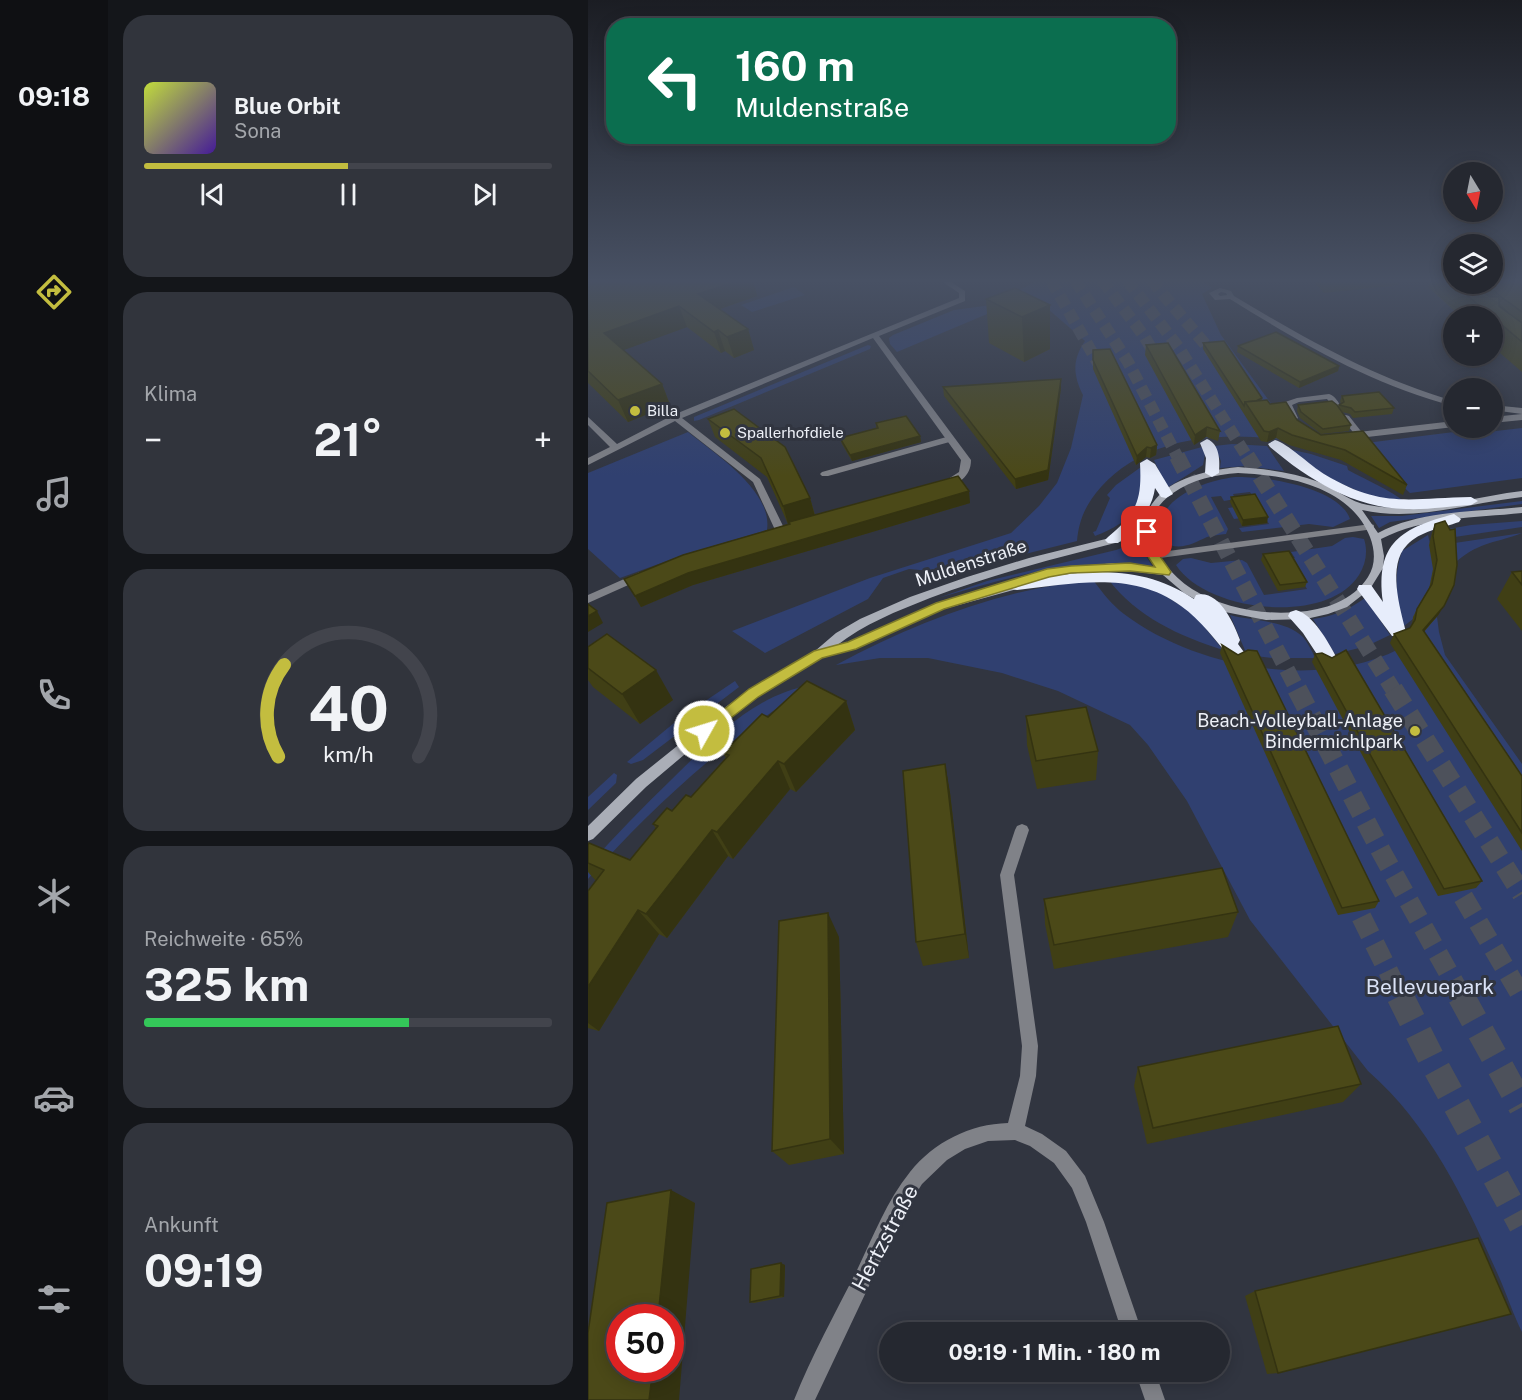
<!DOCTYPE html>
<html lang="de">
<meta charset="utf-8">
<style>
body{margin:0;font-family:"Public Sans",sans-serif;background:#31343c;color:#f1f3f6;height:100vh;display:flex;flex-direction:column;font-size:22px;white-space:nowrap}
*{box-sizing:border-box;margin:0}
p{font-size:20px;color:#a3a6ab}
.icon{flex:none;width:33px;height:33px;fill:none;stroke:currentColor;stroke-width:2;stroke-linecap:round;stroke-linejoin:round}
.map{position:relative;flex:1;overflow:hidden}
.drawer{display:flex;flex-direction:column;gap:15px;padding:15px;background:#14161a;width:480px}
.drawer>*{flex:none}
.banner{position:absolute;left:18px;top:18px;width:570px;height:126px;border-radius:24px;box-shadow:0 3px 15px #0003,0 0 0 2px #42444c;background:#0b6e4f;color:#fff;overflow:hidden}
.needle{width:39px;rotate:170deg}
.fabs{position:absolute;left:855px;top:162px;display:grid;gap:12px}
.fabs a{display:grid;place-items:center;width:60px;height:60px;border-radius:50%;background:#252830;box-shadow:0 3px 15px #0003,0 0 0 2px #42444c;font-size:30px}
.speed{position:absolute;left:18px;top:1304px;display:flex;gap:12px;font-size:30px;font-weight:700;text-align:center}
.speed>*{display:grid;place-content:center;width:78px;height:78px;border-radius:50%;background:#252830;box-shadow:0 3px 15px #0003,0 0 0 2px #42444c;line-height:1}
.speed .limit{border:9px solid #d22;background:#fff;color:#111}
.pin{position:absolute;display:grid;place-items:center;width:51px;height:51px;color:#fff;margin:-26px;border-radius:12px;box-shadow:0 3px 9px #0006}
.me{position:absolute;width:66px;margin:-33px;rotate:51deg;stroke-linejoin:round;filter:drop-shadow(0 0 4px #0008)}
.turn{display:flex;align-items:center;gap:21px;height:126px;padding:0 30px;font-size:27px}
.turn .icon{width:78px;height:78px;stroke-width:2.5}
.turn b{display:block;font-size:42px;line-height:51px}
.big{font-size:45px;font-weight:700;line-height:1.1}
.drawer .card{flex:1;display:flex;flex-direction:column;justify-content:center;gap:9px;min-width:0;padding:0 21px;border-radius:24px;background:#31343c}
.drawer .dial{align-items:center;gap:0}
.dial svg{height:156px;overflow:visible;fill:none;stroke:#42444c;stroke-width:7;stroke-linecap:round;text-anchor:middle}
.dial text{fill:#f1f3f6;stroke:none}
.song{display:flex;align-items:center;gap:18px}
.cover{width:72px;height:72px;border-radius:9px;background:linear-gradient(135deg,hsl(70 70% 55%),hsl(260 70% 35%))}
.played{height:6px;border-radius:3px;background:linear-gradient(90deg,#c3bd3f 50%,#42444c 50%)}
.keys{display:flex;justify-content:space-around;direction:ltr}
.heat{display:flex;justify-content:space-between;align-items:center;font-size:33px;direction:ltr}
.charge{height:9px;border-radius:4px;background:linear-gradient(90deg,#34c759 65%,#42444c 0)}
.trip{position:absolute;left:291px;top:1322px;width:351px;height:60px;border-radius:30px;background:#252830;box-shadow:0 3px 15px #0003,0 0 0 2px #42444c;font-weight:700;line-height:60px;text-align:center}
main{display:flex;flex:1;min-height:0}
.tabs{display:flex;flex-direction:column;width:108px;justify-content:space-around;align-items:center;background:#0f1013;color:#a3a6ab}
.tabs .icon{width:42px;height:42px}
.tabs .selected{color:#c3bd3f}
.tabs b{font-size:27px;color:#f1f3f6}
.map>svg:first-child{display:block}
.green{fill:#304070}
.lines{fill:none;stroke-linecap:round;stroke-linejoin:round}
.motorway-tunnel-far3{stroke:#4d515b;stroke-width:12;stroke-dasharray:12 6;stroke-linecap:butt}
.motorway-tunnel-far2{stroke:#4d515b;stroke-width:16;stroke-dasharray:16 8;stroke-linecap:butt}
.motorway-tunnel-far1{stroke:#4d515b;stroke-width:20;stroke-dasharray:20 10;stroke-linecap:butt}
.motorway-tunnel{stroke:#4d515b;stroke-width:27;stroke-dasharray:27 14;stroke-linecap:butt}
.service{fill:#808288;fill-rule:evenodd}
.minor{fill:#808288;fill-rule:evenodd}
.secondary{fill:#aaaeb7;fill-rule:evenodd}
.motorway{fill:#e7edfb;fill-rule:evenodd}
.wall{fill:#403f15}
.shaded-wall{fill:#343311}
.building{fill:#4b4918;stroke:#343311;stroke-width:1.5}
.route{fill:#c3bd3f;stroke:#7f7b29;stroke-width:1.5}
.poi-dot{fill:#c3bd3f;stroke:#313540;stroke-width:2}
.labels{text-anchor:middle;stroke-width:6;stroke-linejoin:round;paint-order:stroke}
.far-poi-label{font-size:15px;fill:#edf0f7;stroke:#313540;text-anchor:start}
.street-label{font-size:18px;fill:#edf0f7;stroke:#313540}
.poi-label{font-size:18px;fill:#edf0f7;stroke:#313540;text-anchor:end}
.near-park-label{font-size:21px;fill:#dae2f6;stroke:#313540}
.near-street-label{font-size:21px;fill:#edf0f7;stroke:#313540}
</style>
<main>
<nav class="tabs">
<b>09:18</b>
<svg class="icon selected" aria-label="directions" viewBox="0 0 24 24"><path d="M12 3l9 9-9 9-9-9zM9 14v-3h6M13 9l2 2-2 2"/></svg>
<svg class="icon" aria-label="music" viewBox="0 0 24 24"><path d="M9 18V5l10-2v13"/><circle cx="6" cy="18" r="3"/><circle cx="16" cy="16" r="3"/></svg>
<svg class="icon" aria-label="phone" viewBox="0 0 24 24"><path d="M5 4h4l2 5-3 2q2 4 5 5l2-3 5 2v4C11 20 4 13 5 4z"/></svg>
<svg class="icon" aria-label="climate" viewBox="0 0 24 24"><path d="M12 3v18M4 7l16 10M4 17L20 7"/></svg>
<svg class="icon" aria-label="car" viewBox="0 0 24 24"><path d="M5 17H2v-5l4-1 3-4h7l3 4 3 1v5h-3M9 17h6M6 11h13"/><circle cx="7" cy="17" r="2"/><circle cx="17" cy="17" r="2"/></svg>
<svg class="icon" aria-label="filters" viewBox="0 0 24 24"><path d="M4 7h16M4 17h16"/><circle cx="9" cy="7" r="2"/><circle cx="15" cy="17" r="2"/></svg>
</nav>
<section class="drawer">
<div class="card">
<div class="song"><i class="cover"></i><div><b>Blue Orbit</b><p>Sona</p></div></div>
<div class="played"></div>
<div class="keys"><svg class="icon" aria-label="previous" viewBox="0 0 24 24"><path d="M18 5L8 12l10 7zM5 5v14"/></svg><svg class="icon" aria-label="pause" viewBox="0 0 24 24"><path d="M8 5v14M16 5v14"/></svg><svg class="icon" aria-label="next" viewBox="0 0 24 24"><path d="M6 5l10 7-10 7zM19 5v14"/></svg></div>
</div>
<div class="card"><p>Klima</p>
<div class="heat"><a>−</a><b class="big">21°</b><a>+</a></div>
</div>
<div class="card dial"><svg viewBox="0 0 100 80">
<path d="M14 69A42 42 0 1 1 86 69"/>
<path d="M14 69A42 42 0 0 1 17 22" stroke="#c3bd3f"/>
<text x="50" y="56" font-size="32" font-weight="700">40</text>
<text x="50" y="72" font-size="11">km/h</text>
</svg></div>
<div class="card"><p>Reichweite · 65%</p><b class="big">325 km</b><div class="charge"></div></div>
<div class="card"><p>Ankunft</p><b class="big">09:19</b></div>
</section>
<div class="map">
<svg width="934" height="1400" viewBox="0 0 934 1400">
<rect width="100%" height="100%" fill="#313540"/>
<g class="green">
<path d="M445 280H613L624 288 614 294 633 335 712 443C644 430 562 433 513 487 498 504 491 519 489 541L437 554 430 544 343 571 321 569 295 578 280 599 177 653 144 631 282 578 423 533 451 506 469 483 483 448 495 395C485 375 484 360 497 341L460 309 427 288 432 290 446 282Z"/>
<polygon points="206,287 217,295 164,312 153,305"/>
<polygon points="411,304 411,309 309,352 302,344 301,338 305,335 366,310"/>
<polygon points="280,345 283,346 282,349 111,420 106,421 106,417"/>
<polygon points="934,428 934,478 822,493 770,444 882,430 899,432"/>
<path d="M100 432C127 454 185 491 179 530L98 554 32 578 0 549V473Z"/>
<polygon points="644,444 679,446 696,471 658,466 632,468 633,461 626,446"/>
<polygon points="614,447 617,454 615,465 579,488 566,460"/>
<path d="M700 449 723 454 759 466 760 470C778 480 803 490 818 503L779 495 738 477Z"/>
<path d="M553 467C557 506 542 523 507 536L505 532 508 531 522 498 519 495 528 485Z"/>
<path d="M647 477C676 476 751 487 762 519L745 527 721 524 654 532 651 528 681 524 676 515 646 519 640 508 655 506 666 499 662 492 645 494 647 499 636 501 633 496 623 497 640 529 638 534C632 535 625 535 619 537 604 544 590 552 574 541 562 499 616 481 647 477Z"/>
<polygon points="934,501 934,504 802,522 791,528 783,516 814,516"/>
<polygon points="934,521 934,527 860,538 855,530 883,525"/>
<path d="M934 533C909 543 893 541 869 561L860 544Z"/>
<path d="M840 535 850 577 834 612 816 626C808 600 805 578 814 551Z"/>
<path d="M765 537 776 539C780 551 778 564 771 575 739 626 618 612 588 565L595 559 603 558 623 563 654 560 659 563 676 595 719 589 702 559 707 558 703 552 744 546 757 538Z"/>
<path d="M553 541 556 553 565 567C490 556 421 577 350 598L399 581 528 550Z"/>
<path d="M520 579 565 588 606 614 635 650C591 636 549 617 520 579Z"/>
<path d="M505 580C514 592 524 605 536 614 606 667 729 691 811 649 825 641 838 628 849 617L851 632 857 655 934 764V1332C925 1314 919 1295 911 1277 878 1202 842 1125 780 1071L662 920 599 801 560 745 542 725 470 691 414 673 340 658H292L248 665C328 622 414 589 505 580Z"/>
<path d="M777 598 802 635 779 646 747 654 725 619C746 616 760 610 777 598Z"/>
<path d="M642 615C664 621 698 620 715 637 720 643 724 651 727 658H685L659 655Z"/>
<polygon points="147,681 151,687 55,760 43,764 39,762 92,718"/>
<path d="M224 685C139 739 67 804 0 879V866C27 836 54 808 83 780 123 741 166 694 224 685Z"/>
<polygon points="26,773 29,775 28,783 0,810 0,797"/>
</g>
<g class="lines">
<g class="motorway-tunnel-far3">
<polyline points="463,280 515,372"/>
<polyline points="487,280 540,362 590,458"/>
<polyline points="514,280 556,336 573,365"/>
<polyline points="539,280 591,348 660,458"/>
<polyline points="563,280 633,363"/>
</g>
<g class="motorway-tunnel-far2">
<polyline points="589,456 710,691"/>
<polyline points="659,456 806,691"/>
</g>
<g class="motorway-tunnel-far1">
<polyline points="709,689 794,853 874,997"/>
<polyline points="805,689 934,894"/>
<polyline points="860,871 934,997"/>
<polyline points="760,890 813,997"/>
</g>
<g class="motorway-tunnel">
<polyline points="812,996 844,1060 934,1225"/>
<polyline points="873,996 934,1107"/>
</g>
<g class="service">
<path d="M741 394C746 395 753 404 752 408H746L739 399 711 402 704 405 710 418 706 421 703 420 696 407 697 402 709 398Z"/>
<polygon points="758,415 761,416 776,435 775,437 769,437 755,420 755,416"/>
<polygon points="362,436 366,439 365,441 240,476 234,476 232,474 234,472"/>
<polygon points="783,524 786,525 786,529 565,559 560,556 565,553"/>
</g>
<g class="minor">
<path d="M352 280H360L377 291V301L291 336 383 460C383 477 370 484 356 488L351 485 371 472 373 460 285 338 94 418 172 479 198 532 197 534H189L188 532 165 482 87 421 0 465V458L22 447 0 425V417L29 444 85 415 371 298V293Z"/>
<path d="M632 288 643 291 646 296C716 338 786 378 866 401V406C784 385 713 343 642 299L627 300 621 293ZM633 292 638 293 639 295 632 296 630 294Z"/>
<polygon points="904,405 934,408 934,414 904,410"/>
<polygon points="934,414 934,420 904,423 904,417"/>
<polygon points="866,421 866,427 762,439 758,436 762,433"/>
<polygon points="52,572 57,576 56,578 0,603 0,595"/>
<path d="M434 824 439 826 441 830 426 875 450 1046 448 1076 437 1126 454 1134 478 1151 497 1176 516 1222 554 1332H534L498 1222 484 1188 466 1163 442 1146 427 1140 400 1141 377 1149 359 1160 334 1184 314 1216 227 1400H206C224 1355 248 1312 270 1268 285 1237 299 1200 322 1172 346 1142 382 1124 420 1123L432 1076 434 1046 412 875 427 830 429 826Z"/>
<polygon points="547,1371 567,1371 577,1400 557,1400"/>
</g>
<path class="secondary" d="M650 467C677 469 705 472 731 482 748 489 762 502 780 505 831 515 883 497 934 491V497C881 503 827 522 774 510L790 533C833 510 886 512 934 507V513C887 518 836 517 793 539L796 556 795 568 782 589 759 607 740 614 718 619 678 620 637 612 614 603 596 593 575 575 526 569 461 576 433 588 356 609 267 649 233 658 187 685 147 712 58 787 5 839 0 841V826L48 779 139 706 179 679 227 651 248 633 272 619 322 597 379 577 441 558 554 530C562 482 608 472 650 467ZM650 473C698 475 762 486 782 537 787 550 788 565 780 577 765 601 736 610 709 612 673 615 635 608 604 589 571 568 543 521 585 493 605 479 627 475 650 473ZM555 536 558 551 568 567 526 563 459 570 426 582 348 603 260 643 248 646C276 624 309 611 342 598 411 572 483 554 555 536Z"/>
<g class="motorway">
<path d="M619 439C632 444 632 461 631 473L624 477 617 473 618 458 612 443Z"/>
<path d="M687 440C699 443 723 466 736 474 794 509 821 498 883 497L890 501 883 505C861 506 840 510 818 509 766 508 721 480 682 447L680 444Z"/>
<path d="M559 459 567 464 585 494 578 498 573 497 567 488C564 511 547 529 530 543H520L517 540 520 537C549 513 554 500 552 463Z"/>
<path d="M866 514 873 519 871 522C854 528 832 531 819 545 799 565 812 608 818 632L816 636H804L769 589 771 585H783L795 602C787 542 814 528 866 514Z"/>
<path d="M498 572C539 571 572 576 606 599L608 595C631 589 646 624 652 640L650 644 658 655 655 659 649 661 643 659C628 641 613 620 593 606 545 570 484 584 429 590L423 589 421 585 423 581 429 580Z"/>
<path d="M708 610C726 615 740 642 749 658L746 662 740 664 734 662 715 633 700 616 702 612Z"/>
</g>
</g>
<g class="wall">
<polygon points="0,280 165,280 169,296 132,309 160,329 166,350 146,358 137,351 133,353 99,327 35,350 74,384 82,405 40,422 0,383"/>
<polygon points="724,280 812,280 811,285 736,293"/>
<polygon points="842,280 866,280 866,284 904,284 934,280 934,372 904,346 904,316 872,316 840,287"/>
<polygon points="427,288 462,349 436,362 401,343 398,299"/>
<polygon points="615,343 674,398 674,400 709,420 733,435 819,485 815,495 753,460 701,445 688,438 679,442 673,441 615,349"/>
<polygon points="558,345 632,431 630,441 618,437 606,445 557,355"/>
<polygon points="650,346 751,366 750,371 711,388 649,352"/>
<polygon points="505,350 569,445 568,455 562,458 558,457 548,465 505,369"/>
<polygon points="355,387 473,388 460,480 428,489 356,396"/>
<polygon points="754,396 806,408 804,414 765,418 762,414 754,412 763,425 761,431 733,434 712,418 709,411 710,405 750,406 751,405 753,404 752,401"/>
<polygon points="146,409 222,498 227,515 382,503 105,585 53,607 36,579 200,524 179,477 127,437 120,419"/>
<polygon points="288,423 332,436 333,442 264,461 254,444 252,438 288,428"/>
<polygon points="643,497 679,523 654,526 642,502"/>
<polygon points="847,524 851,614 836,632 934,776 934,851 802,643 806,634 822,628 824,626 825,617 829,609 841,589 845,569 841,545 844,533"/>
<polygon points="675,554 719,582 717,587 690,591 673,560"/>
<polygon points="934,571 934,631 909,599 924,572"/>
<polygon points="634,645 650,655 791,901 787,908 750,915 632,653"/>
<polygon points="0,647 85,700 52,724 5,687 0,680"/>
<polygon points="727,654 744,658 894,881 888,888 850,896 724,662"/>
<polygon points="258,701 267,730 208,792 202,789 145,859 140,856 79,938 71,934 11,1031 0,1028 0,891 8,881 0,872 0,845 42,860 68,829 65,824 103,797 138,758 135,753 180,717"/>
<polygon points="438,716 510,751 508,780 449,789 439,745"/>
<polygon points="357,764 362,793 381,958 335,966 328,942"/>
<polygon points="456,899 650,912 640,937 466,969 457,924"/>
<polygon points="251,937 256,1154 201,1165 184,1151"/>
<polygon points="550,1067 773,1084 755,1102 559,1144 546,1086"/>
<polygon points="197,1265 196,1297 166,1303 162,1302"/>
<polygon points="667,1291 690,1373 679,1374 657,1296"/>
</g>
<g class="shaded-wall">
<polygon points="152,280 165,280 169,296 117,314 110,294"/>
<polygon points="462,305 462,349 436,362 434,317"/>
<polygon points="91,306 99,327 25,354 16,333"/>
<polygon points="160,329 166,350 146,358 139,337"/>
<polygon points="130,330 137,351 133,353 126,332"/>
<polygon points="751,366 750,371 711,388 712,382"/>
<polygon points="473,379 473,388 460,480 428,489 427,479"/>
<polygon points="74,384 82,405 40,422 30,400"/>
<polygon points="619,427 618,437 606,445 607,435"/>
<polygon points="690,428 688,438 679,442 681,432"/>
<polygon points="332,436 333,442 264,461 262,455"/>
<polygon points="569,445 568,455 562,458 563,448"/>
<polygon points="559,447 558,457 548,465 549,456"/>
<polygon points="381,491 382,503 105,585 53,607 47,596 100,573"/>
<polygon points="222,498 227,517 200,524 195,506"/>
<polygon points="680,517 679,523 654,526 655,520"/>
<polygon points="862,594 851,614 830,638 835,630"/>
<polygon points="9,611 15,623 0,632 0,616"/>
<polygon points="68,670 85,700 52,724 34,694"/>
<polygon points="258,701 267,730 208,792 196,764"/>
<polygon points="190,761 202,789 145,859 129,832"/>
<polygon points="357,764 362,793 381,958 377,934"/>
<polygon points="124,830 140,856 79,938 58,914"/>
<polygon points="50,910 71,934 11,1031 0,1023 0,987"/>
<polygon points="240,913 251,937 256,1154 242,1139"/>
<polygon points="83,1190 107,1203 91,1400 61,1400 65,1368 82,1368 82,1317 70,1317"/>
<polygon points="193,1263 197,1265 196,1297 192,1296"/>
</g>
<g class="building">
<polygon points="0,280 152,280 110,294 160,329 139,337 130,330 126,332 91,306 16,333 74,384 30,400 0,371"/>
<polygon points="904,280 934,280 934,312 912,296 899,284 904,284"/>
<polygon points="866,284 886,284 902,297 911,297 911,306 934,323 934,342"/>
<polygon points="427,288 462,305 434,317 398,299"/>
<polygon points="688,332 751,366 712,382 650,346"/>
<polygon points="636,341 674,398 668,401 657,402 656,406 615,343"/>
<polygon points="580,343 632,431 619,427 607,435 558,345"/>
<polygon points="522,349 569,445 563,448 559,447 549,456 505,360 505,350"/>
<polygon points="473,379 460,470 427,479 355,387"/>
<polygon points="791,392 806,408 767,412 763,408 751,405 756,402 754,396"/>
<polygon points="679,400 682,404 698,402 709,420 733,435 775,431 819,485 757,450 704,435 690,428 681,432 676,431 657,402"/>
<polygon points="744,401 749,405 763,425 735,429 713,412 710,405"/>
<polygon points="146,409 197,447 222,498 195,506 173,458 120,419"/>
<polygon points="318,416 332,436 262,455 252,438 290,428 288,423"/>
<polygon points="370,476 381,491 100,573 47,596 36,579 95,555 202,524 201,522"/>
<polygon points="667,494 680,517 655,520 643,497"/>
<polygon points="857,521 862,530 867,529 869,565 866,585 856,606 835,630 934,776 934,833 806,634 822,628 827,620 829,609 844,584 849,560 845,536 847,524"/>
<polygon points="701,551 719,582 692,585 675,554"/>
<polygon points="934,571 934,585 924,572"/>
<polygon points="0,604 9,611 0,616"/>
<polygon points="19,634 68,670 34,694 0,668 0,647"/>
<polygon points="634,645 650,655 660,650 669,651 791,901 754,908"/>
<polygon points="758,650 894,881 856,889 727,654 734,653 744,658"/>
<polygon points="219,681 258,701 196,764 190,761 129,832 124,830 58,914 50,910 0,987 0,891 16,870 0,863 0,845 1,843 42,860 70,826 65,824 79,808 84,811 98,795 103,797 141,755 135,753 174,714 180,717"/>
<polygon points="498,707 510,751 448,761 438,716"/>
<polygon points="357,764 377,934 328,942 315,771"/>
<polygon points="634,868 650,912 466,945 456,899"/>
<polygon points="240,913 242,1139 184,1151 191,921"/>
<polygon points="750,1026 773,1084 565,1128 550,1067"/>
<polygon points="83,1190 70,1317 32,1317 32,1368 65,1368 61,1400 0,1400 0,1333 19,1203"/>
<polygon points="890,1238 923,1314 690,1373 667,1291"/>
<polygon points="193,1263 192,1296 162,1302 163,1269"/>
</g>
<linearGradient id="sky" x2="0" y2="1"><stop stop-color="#1b1d23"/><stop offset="0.59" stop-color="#485164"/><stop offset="1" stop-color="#485164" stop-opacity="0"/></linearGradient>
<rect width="934" height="476" fill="url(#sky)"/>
<polygon class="route" points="559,528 565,532 569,552 583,572 581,575 542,571 483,573 461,577 356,609 268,649 234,658 170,697 121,735 111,735 109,731 161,689 226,651 260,642 348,603 459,569 483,566 542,563 567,567 557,552 553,532"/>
<g class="poi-dot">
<circle cx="47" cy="411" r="6"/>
<circle cx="137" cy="433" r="6"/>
<circle cx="827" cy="731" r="6"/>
</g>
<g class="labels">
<g class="far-poi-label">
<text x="59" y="416">Billa</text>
<text x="149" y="438">Spallerhofdiele</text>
</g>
<g class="street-label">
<text transform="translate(383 563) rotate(-18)" y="6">Muldenstraße</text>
</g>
<g class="poi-label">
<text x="815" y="727">Beach-Volleyball-Anlage<tspan x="815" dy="21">Bindermichlpark</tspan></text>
</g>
<g class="near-park-label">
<text x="842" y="994">Bellevuepark</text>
</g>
<g class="near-street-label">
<text transform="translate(297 1238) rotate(-62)" y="7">Hertzstraße</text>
</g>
</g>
</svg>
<div class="fabs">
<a><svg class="needle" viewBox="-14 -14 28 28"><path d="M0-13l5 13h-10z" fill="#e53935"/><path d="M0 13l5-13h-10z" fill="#a3a6ab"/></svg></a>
<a><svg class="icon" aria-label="layers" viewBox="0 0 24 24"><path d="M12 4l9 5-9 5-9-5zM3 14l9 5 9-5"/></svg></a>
<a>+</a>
<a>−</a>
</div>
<div class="speed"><div class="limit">50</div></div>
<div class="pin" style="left:559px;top:532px;background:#d93025"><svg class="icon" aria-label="arrive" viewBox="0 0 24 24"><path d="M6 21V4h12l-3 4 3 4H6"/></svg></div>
<svg class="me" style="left:116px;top:731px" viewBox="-20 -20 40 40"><circle r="17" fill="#c3bd3f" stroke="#fff" stroke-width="3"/><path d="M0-11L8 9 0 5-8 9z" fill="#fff"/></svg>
<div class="trip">09:19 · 1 Min. · 180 m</div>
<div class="banner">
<div class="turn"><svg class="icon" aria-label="left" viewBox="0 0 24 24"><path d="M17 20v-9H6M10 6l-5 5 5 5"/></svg><div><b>160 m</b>Muldenstraße</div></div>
</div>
</div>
</main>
